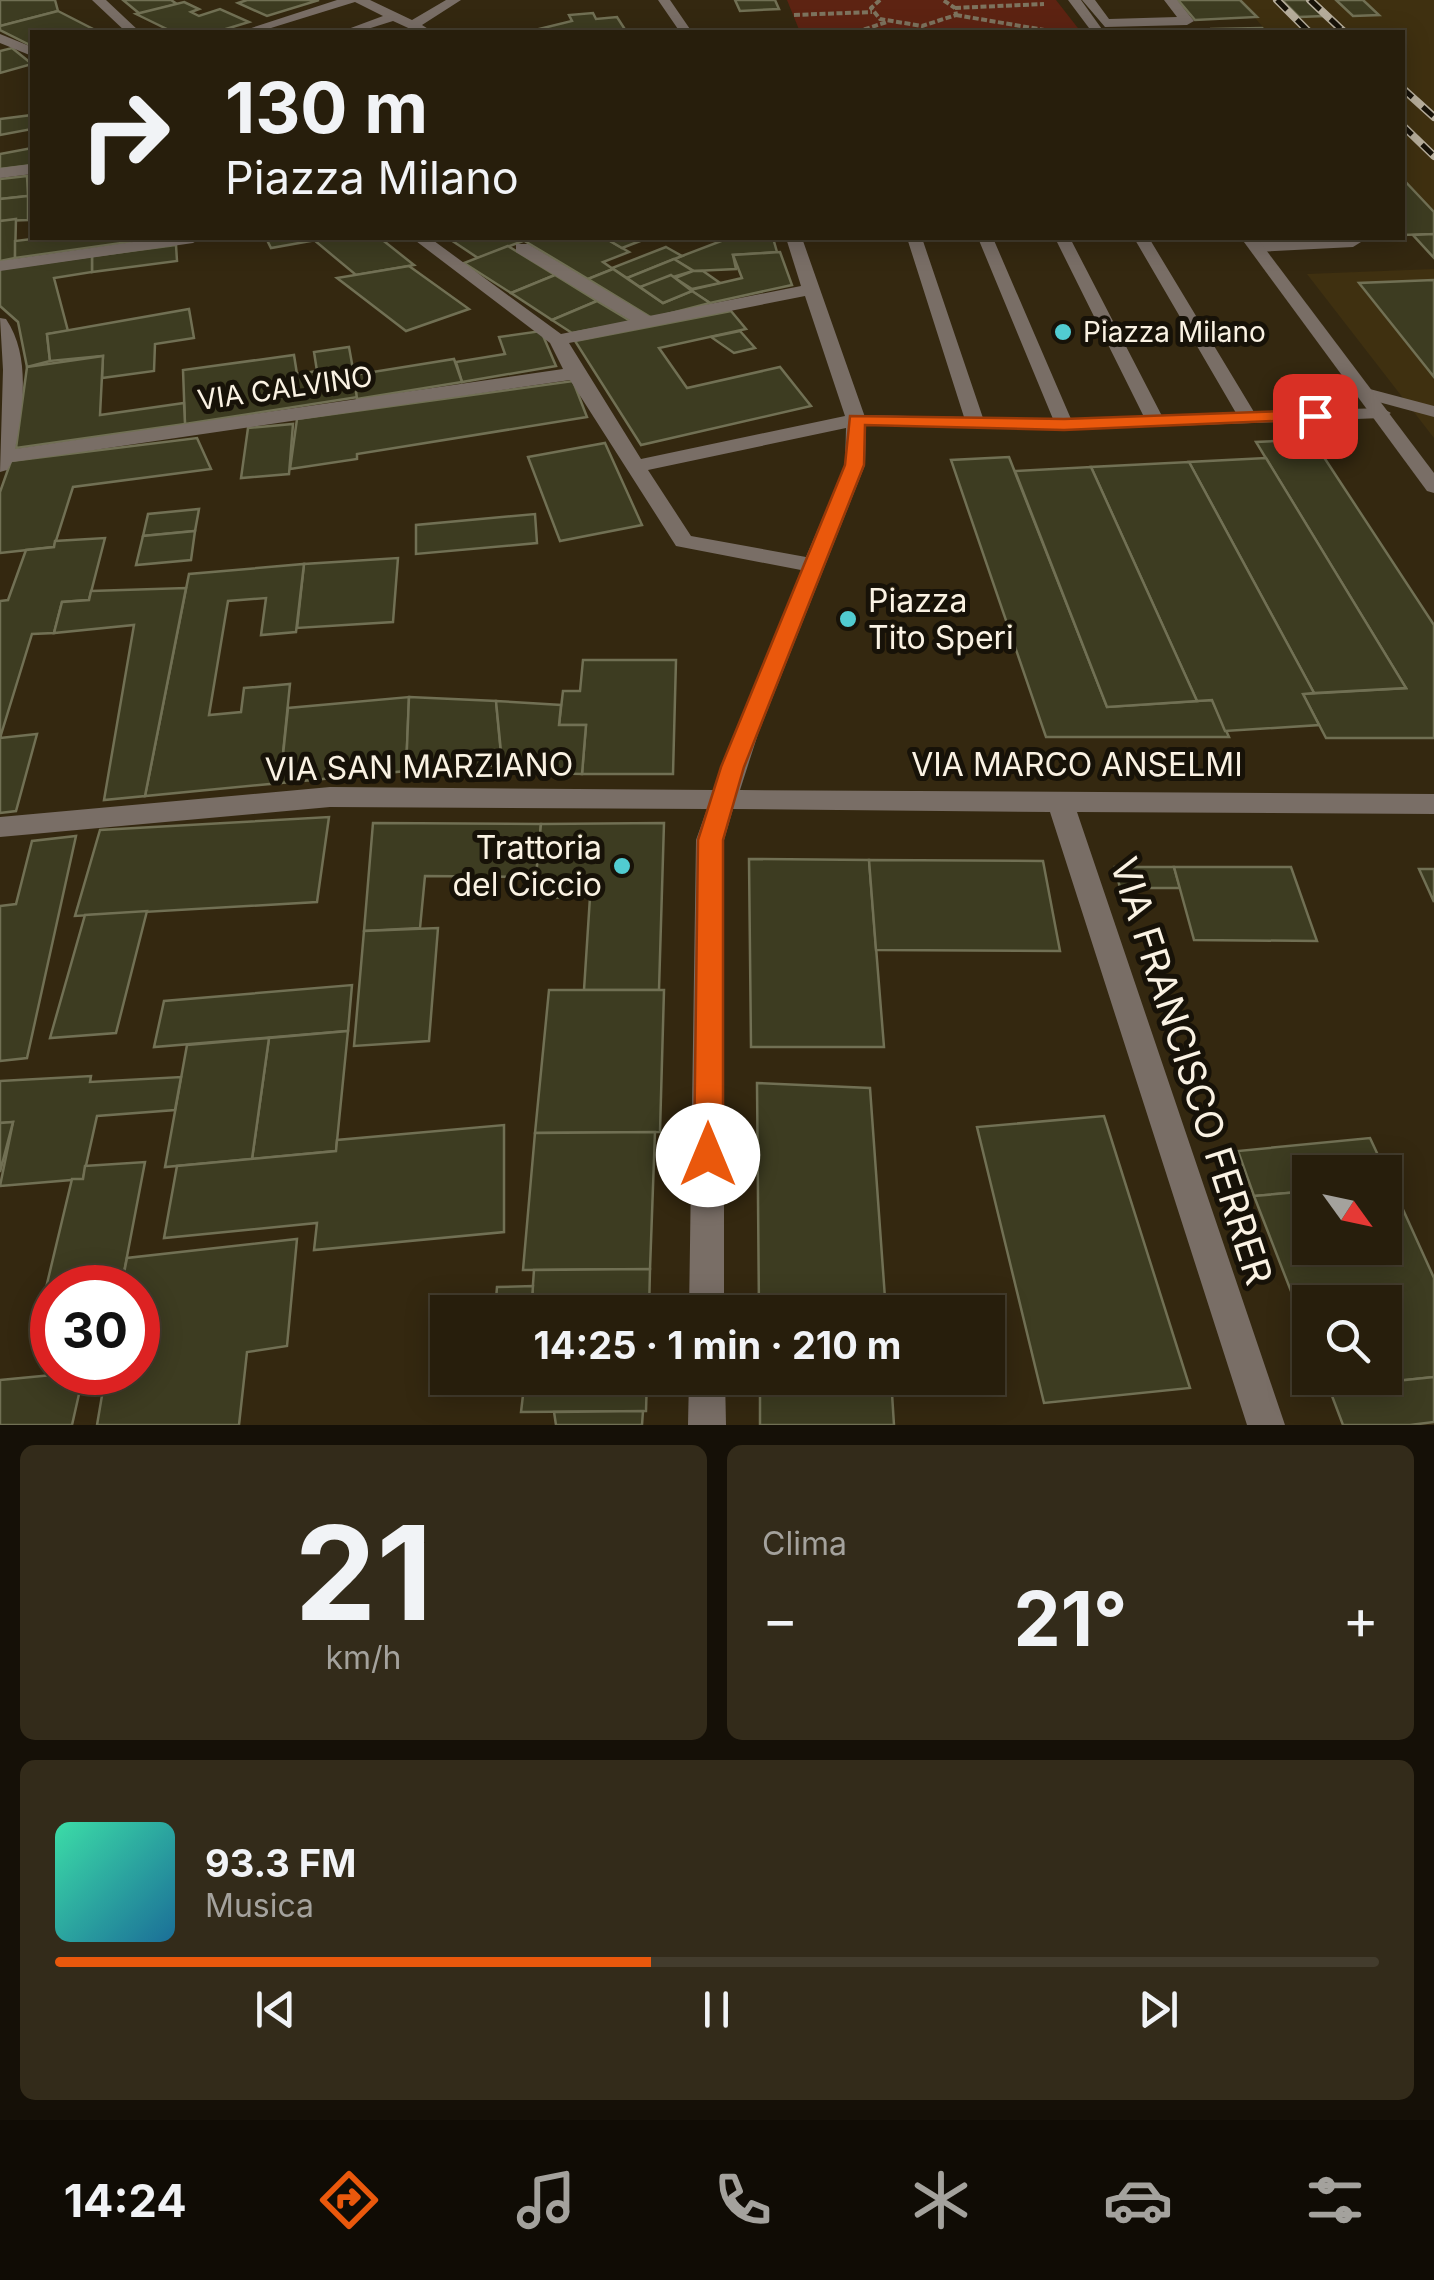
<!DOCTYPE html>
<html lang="it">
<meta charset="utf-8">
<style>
body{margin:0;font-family:Inter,sans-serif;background:#332b1a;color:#f1f3f6;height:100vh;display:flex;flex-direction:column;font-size:38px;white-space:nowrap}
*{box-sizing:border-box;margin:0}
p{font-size:32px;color:#a4a29d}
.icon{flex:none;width:55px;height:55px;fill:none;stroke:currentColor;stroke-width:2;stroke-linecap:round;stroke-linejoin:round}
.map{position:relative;height:1425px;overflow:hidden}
.sheet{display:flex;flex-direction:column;gap:20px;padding:20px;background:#151007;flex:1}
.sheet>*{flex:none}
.banner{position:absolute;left:30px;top:30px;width:1375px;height:210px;border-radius:0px;box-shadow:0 5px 25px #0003,0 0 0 2px #433c2d;background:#271e0c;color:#f1f3f6;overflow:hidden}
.needle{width:65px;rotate:123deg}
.controls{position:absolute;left:1292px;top:1155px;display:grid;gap:20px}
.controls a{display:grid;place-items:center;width:110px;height:110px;border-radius:0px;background:#271e0c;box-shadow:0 5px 25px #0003,0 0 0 2px #433c2d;font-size:50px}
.speed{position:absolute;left:30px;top:1265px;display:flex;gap:20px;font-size:50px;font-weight:700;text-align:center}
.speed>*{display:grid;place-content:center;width:130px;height:130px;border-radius:50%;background:#271e0c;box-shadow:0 5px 25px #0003,0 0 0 2px #433c2d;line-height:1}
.speed .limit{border:15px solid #d22;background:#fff;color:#111}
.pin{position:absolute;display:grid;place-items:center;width:85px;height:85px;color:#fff;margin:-42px;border-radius:20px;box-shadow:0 5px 15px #0006}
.me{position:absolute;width:110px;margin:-55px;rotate:0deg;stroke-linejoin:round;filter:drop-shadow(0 0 8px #0008)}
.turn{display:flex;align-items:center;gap:35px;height:210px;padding:0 30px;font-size:45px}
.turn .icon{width:130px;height:130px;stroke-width:2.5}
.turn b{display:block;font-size:70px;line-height:85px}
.big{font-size:75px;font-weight:700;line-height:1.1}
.sheet .widget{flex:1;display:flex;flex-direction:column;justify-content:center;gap:15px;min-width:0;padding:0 35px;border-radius:15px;background:#332b1a}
.sheet .dial{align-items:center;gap:0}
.dial b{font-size:130px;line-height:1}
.song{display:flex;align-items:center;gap:30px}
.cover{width:120px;height:120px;border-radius:15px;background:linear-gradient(135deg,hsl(160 70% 55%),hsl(200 70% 35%))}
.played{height:10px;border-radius:5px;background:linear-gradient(90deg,#ea580c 45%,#433c2d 45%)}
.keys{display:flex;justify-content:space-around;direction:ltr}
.heat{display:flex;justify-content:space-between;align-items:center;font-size:55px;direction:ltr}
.sheet .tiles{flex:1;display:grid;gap:20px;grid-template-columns:1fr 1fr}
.widget:last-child{grid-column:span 2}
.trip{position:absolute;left:430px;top:1295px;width:575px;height:100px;border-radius:0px;background:#271e0c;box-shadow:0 5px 25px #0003,0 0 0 2px #433c2d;font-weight:700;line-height:100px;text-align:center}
.tabs{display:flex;height:160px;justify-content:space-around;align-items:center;background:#100c05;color:#a4a29d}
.tabs .icon{width:70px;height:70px}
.tabs .current{color:#ea580c}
.tabs b{font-size:45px;color:#f1f3f6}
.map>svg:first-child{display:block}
.built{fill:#3f3010}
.green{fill:#5d2312}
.building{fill:#3d3c21;stroke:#717054;stroke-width:2.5}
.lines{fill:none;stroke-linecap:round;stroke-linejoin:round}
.path{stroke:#7d735e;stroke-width:4;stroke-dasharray:6 2.5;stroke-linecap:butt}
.service{fill:#796e66;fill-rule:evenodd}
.pedestrian{fill:#796e66;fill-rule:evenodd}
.minor{fill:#796e66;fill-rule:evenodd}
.tertiary{fill:#796e66;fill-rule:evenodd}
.rail-casing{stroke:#b6ad9b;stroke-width:8}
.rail{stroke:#171208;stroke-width:5;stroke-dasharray:14;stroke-linecap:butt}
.route{fill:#ea580c;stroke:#983908;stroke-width:2.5}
.poi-dot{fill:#51ccd1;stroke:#171208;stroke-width:4}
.labels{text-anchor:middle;stroke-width:10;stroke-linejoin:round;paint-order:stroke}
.far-poi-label{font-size:28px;fill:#faf2e3;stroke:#171208;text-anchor:start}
.far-street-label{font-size:28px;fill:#faf2e3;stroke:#171208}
.poi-label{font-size:32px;fill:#faf2e3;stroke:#171208;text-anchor:start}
.street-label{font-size:32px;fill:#faf2e3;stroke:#171208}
.near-street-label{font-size:38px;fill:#faf2e3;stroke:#171208}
</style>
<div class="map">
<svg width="1434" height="1425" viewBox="0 0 1434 1425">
<rect width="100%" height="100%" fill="#342810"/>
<g class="built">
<polygon points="1240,0 1434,0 1434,212 1403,178 1402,32 1267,32"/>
<polygon points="1434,269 1434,438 1307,274"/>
</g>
<polygon class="green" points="787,0 1056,0 1081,32 800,32"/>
<g class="building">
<polygon points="0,0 55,0 58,11 0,26"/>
<polygon points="123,0 171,0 177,4 140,14"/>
<polygon points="247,0 319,0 267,16 238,3"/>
<polygon points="735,0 775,0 779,9 740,11"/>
<polygon points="1178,0 1240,0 1257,17 1195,20"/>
<polygon points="1282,0 1307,0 1324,16 1299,17"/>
<polygon points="1336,0 1363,0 1379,15 1353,16"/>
<polygon points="184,2 199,9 191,12 199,16 220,9 249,22 216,32 173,32 136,14"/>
<polygon points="58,11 93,29 32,32 32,46 0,30 0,26"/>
<polygon points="593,13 596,19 617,17 626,31 535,30 572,21 569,15"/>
<polygon points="1262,28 1267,32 1210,29"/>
<polygon points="12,48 32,64 0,73 0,51"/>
<polygon points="32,115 32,129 0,135 0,119"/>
<polygon points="32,148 32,165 0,169 0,154"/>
<polygon points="27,176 28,196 0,199 0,210 0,179"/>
<polygon points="1402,178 1434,212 1434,234 1402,235"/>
<polygon points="28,196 28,220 0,221 0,199"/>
<polygon points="16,219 15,258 0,261 0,221"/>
<polygon points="1434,234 1434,258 1413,235"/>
<polygon points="40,238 157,238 15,258 15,241"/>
<polygon points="266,238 322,238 322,239 271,248"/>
<polygon points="380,238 414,265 356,275 314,240"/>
<polygon points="448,238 531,238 478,258"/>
<polygon points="531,238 605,238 629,252 603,262 613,269 588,279 523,240"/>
<polygon points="605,238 648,238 622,248"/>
<polygon points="729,238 773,238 777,252 733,255 736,269 694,271 674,259"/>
<polygon points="176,245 177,261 92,272 92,256"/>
<polygon points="508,246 555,275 511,293 464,263"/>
<polygon points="666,247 682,256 627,278 612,268"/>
<polygon points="780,252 792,285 710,303 690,290 742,278 733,255"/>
<polygon points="92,256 92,272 54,278 68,331 47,334 50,361 27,367 18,322 0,306 0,269"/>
<polygon points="674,259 693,271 640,287 627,278"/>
<polygon points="409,266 469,309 406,331 337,278"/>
<polygon points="613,269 663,303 692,291 710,303 652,318 588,279"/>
<polygon points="693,271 703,271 720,283 692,289 675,278"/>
<polygon points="555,275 597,301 552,320 511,293"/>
<polygon points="671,275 692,291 663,303 640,287"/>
<polygon points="1434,280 1434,377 1359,283"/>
<polygon points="597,301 632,322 572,333 552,320"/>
<polygon points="189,309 194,338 155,344 154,371 102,378 103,356 50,361 47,334"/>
<polygon points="731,311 746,329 659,348 687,388 780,367 811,406 641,445 575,341"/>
<polygon points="541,331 556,366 462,382 456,362 505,354 499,337"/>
<polygon points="740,331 755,348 734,353 711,337"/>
<polygon points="349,347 358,397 185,424 183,370 294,355 297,374 317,371 314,352"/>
<polygon points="103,356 100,415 184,403 185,424 16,448 27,367"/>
<polygon points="454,359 462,382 357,399 354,375"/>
<polygon points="573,381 587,417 357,454 357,459 290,469 297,419"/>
<polygon points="293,424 289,474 241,478 248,428"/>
<polygon points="197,438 211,469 73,487 54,547 0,553 0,492 11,461"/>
<polygon points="1312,439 1434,625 1434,738 1326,738 1303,694 1406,688 1256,442"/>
<polygon points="605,443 642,525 560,541 528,457"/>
<polygon points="1009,457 1107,707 1212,700 1229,737 1046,737 951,460"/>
<polygon points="1266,458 1406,688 1314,693 1189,462"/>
<polygon points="1189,462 1314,693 1303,694 1319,725 1225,731 1212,700 1197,701 1091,467"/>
<polygon points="1091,467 1197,701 1107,707 1015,471"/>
<polygon points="199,509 195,531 143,536 148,514"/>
<polygon points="535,514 537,543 416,554 416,525"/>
<polygon points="195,531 191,560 136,565 143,536"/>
<polygon points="105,538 89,600 62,602 54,633 32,634 0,738 37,734 16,811 0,813 0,601 8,600 26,550 54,547 55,541"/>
<polygon points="398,558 393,622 297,628 304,564"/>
<polygon points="304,564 296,632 261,635 266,598 228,601 209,715 241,712 244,688 290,684 280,783 145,796 189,574"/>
<polygon points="186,588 145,796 104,800 134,625 54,633 62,602 89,600 91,591"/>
<polygon points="583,660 676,660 673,774 582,774 586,725 559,725 563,691 580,691"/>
<polygon points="409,697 406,771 280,783 288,708"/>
<polygon points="409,697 496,701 502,765 406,771"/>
<polygon points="496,701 561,705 559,725 586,725 582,774 503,772"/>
<polygon points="329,817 317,902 75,916 100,830"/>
<polygon points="373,823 541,824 536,877 425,876 420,928 364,931"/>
<polygon points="664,823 659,990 584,990 590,897 534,898 541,824"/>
<polygon points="76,836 27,1058 0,1061 0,906 16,904 32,841"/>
<polygon points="749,859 869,860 884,1047 751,1047"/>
<polygon points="869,860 1043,861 1060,951 876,950"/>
<polygon points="1115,867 1174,867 1180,888 1120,888"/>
<polygon points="1174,867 1291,867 1317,941 1194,940"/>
<polygon points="1419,869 1434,869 1434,902"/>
<polygon points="147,911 116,1033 50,1038 85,915"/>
<polygon points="438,928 429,1041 354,1046 364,931"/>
<polygon points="352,985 348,1031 154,1047 164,1001"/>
<polygon points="549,990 664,990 660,1132 535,1133"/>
<polygon points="348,1031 336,1151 252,1159 269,1038"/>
<polygon points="269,1038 252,1159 165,1167 187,1045"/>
<polygon points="91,1076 90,1082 181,1077 175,1110 97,1116 83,1179 0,1186 13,1122 0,1123 0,1081"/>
<polygon points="757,1083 870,1088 886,1312 759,1312"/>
<polygon points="1104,1116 1190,1388 1044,1403 977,1127"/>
<polygon points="13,1122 0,1172 0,1123"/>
<polygon points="504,1125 504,1232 314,1250 317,1223 164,1238 177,1166 336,1151 337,1140"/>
<polygon points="655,1132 650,1269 523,1270 535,1133"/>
<polygon points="1370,1138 1391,1183 1385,1183 1385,1172 1310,1172 1310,1191 1254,1196 1238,1151"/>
<polygon points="145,1162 121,1288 52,1288 52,1312 40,1313 72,1179 83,1179 85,1166"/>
<polygon points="1385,1183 1391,1183 1434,1278 1434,1377 1329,1388 1325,1378 1385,1378 1385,1302 1310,1302 1310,1340 1254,1196 1310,1191 1310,1248 1385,1248"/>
<polygon points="297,1239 287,1346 247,1352 239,1425 97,1425 106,1372 138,1372 138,1288 121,1288 127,1258"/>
<polygon points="650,1269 649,1312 531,1312 534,1270"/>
<polygon points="533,1286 531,1312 495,1312 497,1287"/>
<polygon points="84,1372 72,1425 0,1425 0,1380"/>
<polygon points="1434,1377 1434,1422 1410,1425 1343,1425 1329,1388"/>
<polygon points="525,1378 647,1378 646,1411 521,1412"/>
<polygon points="760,1378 891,1378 894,1425 760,1425"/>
<polygon points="643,1411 642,1425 556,1425 554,1412"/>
</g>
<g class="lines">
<g class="path">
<polyline points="880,0 871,8 880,19 922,26 956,15 955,8 943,0"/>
<polyline points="955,8 1044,4"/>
<polyline points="794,15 872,12"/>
<polyline points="956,15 1056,32"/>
<polyline points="856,32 887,22"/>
</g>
<g class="service">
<polygon points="907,238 922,238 983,418 1053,419 978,238 993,238 1071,419 1144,417 1055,238 1070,238 1162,416 1236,413 1134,238 1149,238 1254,412 1382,408 1391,413 1382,418 1064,430 850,424 847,420 856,415 964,417"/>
<polygon points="1342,238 1357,238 1361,242 1353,247 1257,252 1249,247 1257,242"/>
<polygon points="1366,388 1434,406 1434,417 1360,397 1357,393"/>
</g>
<polygon class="pedestrian" points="1082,0 1095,0 1109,19 1177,17 1164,0 1177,0 1194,21 1187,25 1105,27"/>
<g class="minor">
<polygon points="92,0 106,0 140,32 126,32"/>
<polygon points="337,0 370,0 412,20 446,0 461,0 422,25 433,32 417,32 393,21 358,32 340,32 383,16 355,2 258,32 239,32"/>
<polygon points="658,0 670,0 692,32 680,32"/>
<polygon points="0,34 32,47 32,56 0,43"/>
<polygon points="32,164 32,174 0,178 0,168"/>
<polygon points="161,238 201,238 193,243 0,271 0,261"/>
<path d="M412 238H430L561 334 630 320 516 252V244H528L649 316 801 286 786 238H802L866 420 865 465 758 734 740 790 1434 794V814L1077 812 1285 1425H1247L1050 812 733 809 724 840V1312H689L696 840 707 809 330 807 0 837V817L330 787 714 790 801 570 676 546 570 380 12 462 7 470 0 472 3 370 0 318 6 319C31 356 23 407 15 449L563 369 550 343ZM805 296 845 416 641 459 569 343ZM846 428 845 465 806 557 691 536 648 470Z"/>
<polygon points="689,1378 725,1378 726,1425 688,1425"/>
</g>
<g class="tertiary">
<polygon points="1068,0 1081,0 1104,32 1092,32"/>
<polygon points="1241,238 1257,238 1434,473 1434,493 1427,491"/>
</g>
<defs>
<g id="rail">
<polyline points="1277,0 1309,32"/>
<polyline points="1310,0 1344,32"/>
<polyline points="1402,88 1434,117"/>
<polyline points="1402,125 1434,156"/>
</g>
</defs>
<use href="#rail" class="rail-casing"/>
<use href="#rail" class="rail"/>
</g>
<polygon class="route" points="1315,410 1321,412 1321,419 1064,430 865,425 864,465 744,767 723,840 723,1155 719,1165 708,1169 698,1165 694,1155 698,840 721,767 845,465 850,416 1064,419"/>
<g class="poi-dot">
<circle cx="1063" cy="332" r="10"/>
<circle cx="848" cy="619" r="10"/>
<circle cx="622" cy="866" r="10"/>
</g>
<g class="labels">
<g class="far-poi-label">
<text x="1083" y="342">Piazza Milano</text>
</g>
<g class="far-street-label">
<text transform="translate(285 388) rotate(-8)" y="10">VIA CALVINO</text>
</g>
<g class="poi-label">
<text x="868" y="612">Piazza<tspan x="868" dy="37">Tito Speri</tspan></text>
<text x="602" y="859" text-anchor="end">Trattoria<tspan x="602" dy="37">del Ciccio</tspan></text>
</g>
<g class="street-label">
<text x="1077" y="776">VIA MARCO ANSELMI</text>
<text transform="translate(419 767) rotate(-1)" y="11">VIA SAN MARZIANO</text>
</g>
<g class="near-street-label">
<text transform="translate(1191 1071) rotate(72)" y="13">VIA FRANCISCO FERRER</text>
</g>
</g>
</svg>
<div class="controls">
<a><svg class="needle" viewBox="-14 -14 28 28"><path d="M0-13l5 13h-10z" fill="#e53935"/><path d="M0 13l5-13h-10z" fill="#a4a29d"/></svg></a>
<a><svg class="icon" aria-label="search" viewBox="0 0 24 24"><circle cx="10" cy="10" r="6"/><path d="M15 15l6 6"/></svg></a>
</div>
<div class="speed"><div class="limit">30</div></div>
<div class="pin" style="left:1315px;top:416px;background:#d93025"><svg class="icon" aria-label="arrive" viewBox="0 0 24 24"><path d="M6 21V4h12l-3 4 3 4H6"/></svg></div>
<svg class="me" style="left:708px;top:1155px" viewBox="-20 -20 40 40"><circle r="19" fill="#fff"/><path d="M0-13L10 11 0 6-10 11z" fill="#ea580c"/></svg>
<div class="trip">14:25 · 1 min · 210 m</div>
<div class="banner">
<div class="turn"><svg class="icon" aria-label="right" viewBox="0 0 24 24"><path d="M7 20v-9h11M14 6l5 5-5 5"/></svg><div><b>130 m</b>Piazza Milano</div></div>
</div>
</div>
<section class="sheet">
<div class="tiles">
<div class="widget dial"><b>21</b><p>km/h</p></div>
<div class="widget"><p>Clima</p>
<div class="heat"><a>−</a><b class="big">21°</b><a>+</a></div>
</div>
<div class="widget">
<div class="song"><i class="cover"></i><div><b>93.3 FM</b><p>Musica</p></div></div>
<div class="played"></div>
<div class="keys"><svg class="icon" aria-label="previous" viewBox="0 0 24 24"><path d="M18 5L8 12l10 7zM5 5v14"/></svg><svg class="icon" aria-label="pause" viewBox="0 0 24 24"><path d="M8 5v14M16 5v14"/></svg><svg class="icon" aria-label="next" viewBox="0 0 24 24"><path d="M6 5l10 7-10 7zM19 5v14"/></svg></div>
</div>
</div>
</section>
<nav class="tabs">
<b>14:24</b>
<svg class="icon current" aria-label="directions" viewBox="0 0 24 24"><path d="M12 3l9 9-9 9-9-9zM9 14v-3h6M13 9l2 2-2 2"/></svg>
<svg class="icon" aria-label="music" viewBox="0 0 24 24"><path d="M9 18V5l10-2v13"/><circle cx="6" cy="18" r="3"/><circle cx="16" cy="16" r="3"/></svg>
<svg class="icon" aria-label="phone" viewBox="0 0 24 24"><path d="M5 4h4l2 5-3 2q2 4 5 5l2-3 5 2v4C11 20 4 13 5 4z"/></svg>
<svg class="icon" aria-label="climate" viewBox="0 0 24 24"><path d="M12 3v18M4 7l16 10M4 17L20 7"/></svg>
<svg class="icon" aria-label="car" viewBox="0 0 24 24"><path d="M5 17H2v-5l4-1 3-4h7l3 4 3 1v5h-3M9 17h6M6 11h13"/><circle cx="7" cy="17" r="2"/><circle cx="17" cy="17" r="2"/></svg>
<svg class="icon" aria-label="filters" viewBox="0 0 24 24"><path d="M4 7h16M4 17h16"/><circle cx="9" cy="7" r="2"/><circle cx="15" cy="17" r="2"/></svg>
</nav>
